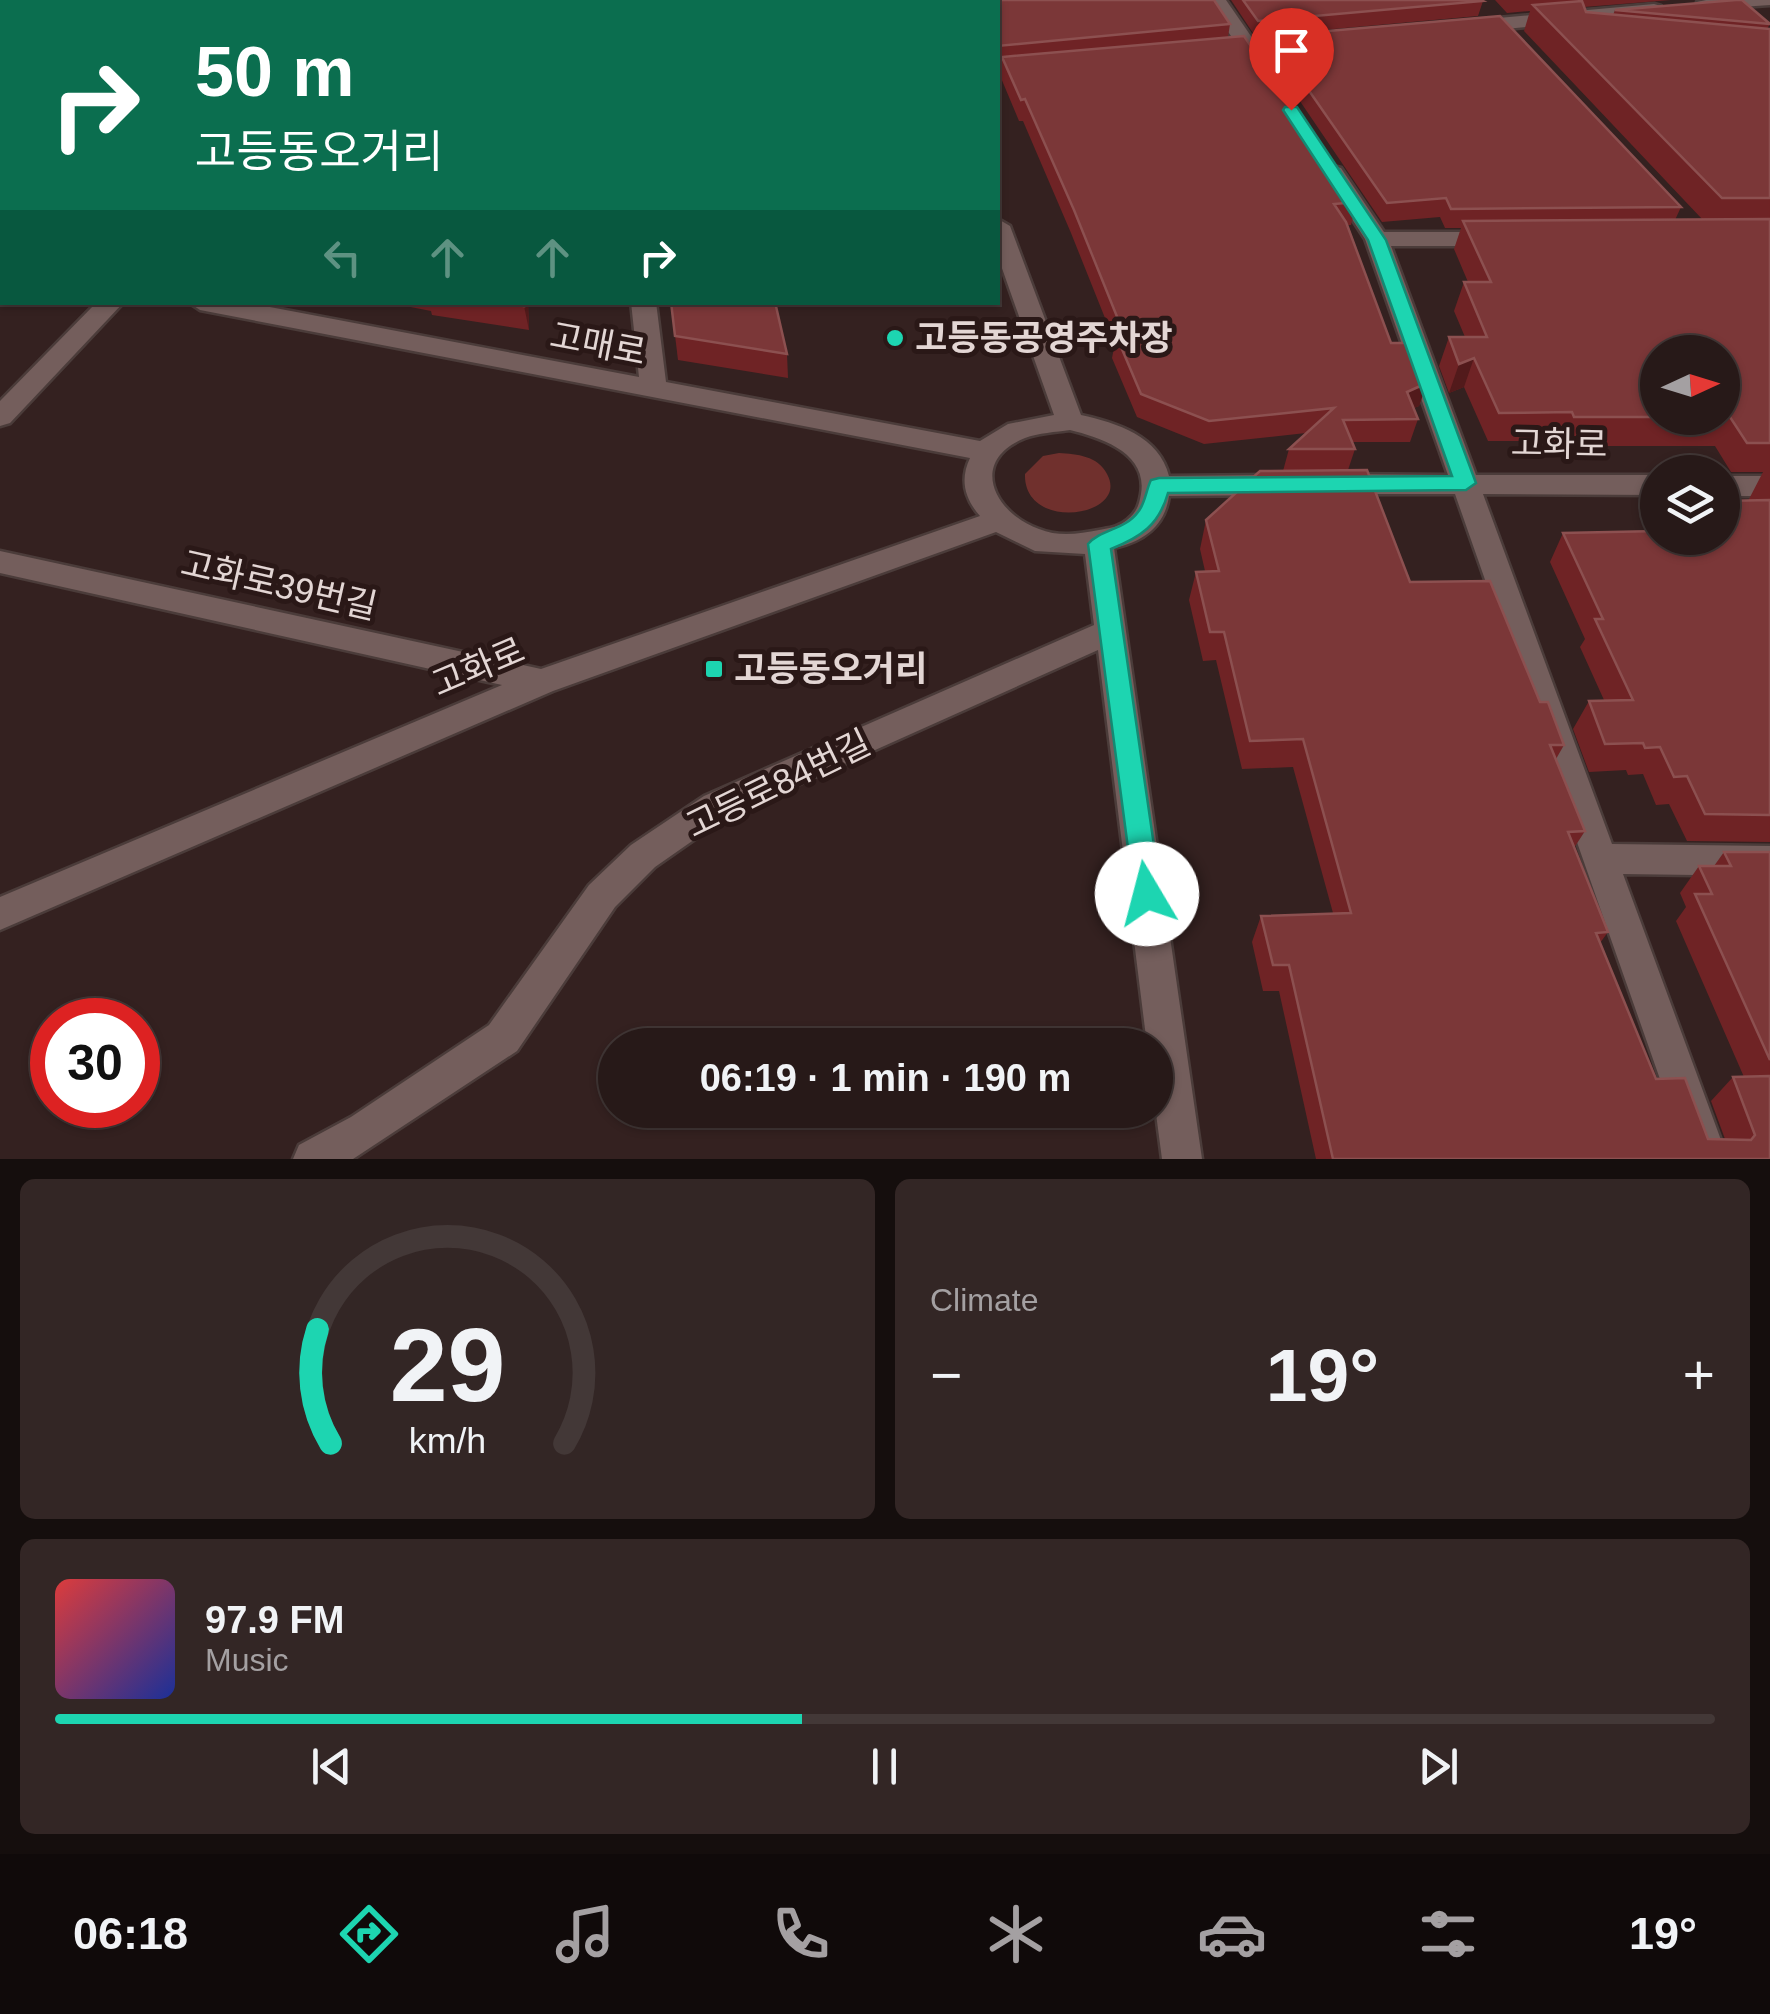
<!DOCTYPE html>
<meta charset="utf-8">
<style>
body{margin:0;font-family:Arial,"Noto Sans KR",sans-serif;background:#332625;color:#f1f3f6;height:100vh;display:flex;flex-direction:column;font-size:38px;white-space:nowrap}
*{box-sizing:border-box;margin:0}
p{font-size:32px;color:#a4a0a2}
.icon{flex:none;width:55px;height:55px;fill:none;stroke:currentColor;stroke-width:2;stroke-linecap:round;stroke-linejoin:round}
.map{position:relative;height:1159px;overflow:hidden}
.details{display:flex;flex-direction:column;gap:20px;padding:20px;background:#150e0d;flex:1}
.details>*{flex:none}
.hud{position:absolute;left:0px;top:0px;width:1000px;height:305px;box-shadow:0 2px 8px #0004,0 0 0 2px #433837;background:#0b6e4f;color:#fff;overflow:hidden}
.needle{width:65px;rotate:86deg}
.fabs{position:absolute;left:1640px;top:335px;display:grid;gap:20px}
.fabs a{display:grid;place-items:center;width:100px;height:100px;border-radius:50%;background:#271918;box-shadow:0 2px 8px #0004,0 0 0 2px #433837;font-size:50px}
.speed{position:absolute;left:30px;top:998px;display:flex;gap:20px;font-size:50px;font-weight:700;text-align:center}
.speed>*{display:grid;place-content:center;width:130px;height:130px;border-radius:50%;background:#271918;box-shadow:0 2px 8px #0004,0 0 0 2px #433837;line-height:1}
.speed .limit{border:15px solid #d22;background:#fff;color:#111}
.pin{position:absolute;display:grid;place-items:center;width:85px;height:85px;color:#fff;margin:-102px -42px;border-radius:50% 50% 50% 0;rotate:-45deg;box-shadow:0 0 10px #0007}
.pin .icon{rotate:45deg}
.me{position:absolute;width:110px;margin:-55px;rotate:352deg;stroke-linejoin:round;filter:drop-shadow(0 0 8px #0008)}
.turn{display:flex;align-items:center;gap:35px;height:210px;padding:0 30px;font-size:45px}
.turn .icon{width:130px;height:130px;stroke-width:2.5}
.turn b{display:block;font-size:70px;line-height:85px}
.lanes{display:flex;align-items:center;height:95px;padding:0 30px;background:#0003;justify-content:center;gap:50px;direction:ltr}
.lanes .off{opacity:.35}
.big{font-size:75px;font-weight:600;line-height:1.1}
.details .card{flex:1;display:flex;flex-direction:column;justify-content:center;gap:15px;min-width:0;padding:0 35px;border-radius:15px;background:#332625}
.details .dial{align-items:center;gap:0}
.dial svg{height:260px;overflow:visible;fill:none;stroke:#433837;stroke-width:7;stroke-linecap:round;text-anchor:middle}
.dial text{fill:#f1f3f6;stroke:none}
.song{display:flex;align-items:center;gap:30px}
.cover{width:120px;height:120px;border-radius:15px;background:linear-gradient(135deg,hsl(0 70% 55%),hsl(230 70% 35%))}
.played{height:10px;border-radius:5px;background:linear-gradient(90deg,#1dd5b1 45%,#433837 45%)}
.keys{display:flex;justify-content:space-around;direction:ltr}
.heat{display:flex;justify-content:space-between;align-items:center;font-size:55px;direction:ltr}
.details .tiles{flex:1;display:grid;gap:20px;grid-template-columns:1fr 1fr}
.card:last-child{grid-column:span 2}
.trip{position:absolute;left:598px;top:1028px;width:575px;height:100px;border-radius:50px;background:#271918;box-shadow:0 2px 8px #0004,0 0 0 2px #433837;font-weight:600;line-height:100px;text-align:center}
.tabs{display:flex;height:160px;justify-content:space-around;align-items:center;background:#100a0a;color:#a4a0a2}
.tabs .icon{width:70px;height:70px}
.tabs .active{color:#1dd5b1}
.tabs b{font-size:45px;color:#f1f3f6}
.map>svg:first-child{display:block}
.green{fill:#70302d}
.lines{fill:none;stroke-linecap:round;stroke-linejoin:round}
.minor-casing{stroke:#4b3c3a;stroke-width:5}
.minor{fill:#745e5c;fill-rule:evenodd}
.wall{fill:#6f2325}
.shaded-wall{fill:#521a1b}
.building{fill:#7b3738;stroke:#8c5050;stroke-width:2.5}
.route{fill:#1dd5b1;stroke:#138a73;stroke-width:2.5}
.poi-dot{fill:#1dd5b1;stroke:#2a1817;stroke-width:4}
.labels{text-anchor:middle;stroke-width:10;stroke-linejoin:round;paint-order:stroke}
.poi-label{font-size:35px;font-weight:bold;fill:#e3d6d4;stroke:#2a1817;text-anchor:start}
.street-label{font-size:35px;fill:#e3d6d4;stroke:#2a1817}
</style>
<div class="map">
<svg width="1770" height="1159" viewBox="0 0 1770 1159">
<rect width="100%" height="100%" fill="#342120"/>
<path class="green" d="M1059 453C1077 454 1098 456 1107 474 1131 517 1023 533 1025 474L1043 456Z"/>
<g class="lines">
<defs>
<g id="minor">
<polygon points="902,0 922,0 923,2 904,2"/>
<polygon points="1206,0 1226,0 1273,68 1270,72 1256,72"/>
<polygon points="1706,0 1770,0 1770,5 1697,10 1697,2"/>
<polygon points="1654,4 1661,6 1661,14 1465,33 1455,27 1465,21"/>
<polygon points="1333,166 1341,168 1384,232 1499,232 1511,239 1499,246 1391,246 1476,475 1658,475 1658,495 1483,494 1612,844 1770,846 1770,876 1623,874 1728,1159 1688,1159 1455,494 1331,494 1321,491 1317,484 1321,477 1331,474 1448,475 1365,239 1322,173"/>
<path d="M998 219 1010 226 1081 415C1117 423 1159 436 1169 476L1285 475 1295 478 1299 485 1295 492 1285 495 1169 496C1165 526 1143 542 1114 548L1202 1159H1162L1155 1106V1045H1147L1098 650 728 816 655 867 615 907 517 1051 353 1159H293L299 1145 351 1117 489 1025 589 885 631 845 704 796 1094 625 1085 554 1035 551 996 532 553 691 0 930V897L502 685 0 573V551L541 669 980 516C964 498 960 479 970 458L200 310 188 302H243L639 377 631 302H656L666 382 980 441 1008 424 1054 415 998 257ZM1070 430C1102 438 1148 453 1141 494 1139 505 1137 512 1127 520 1119 527 1110 528 1099 530 1079 534 1058 537 1039 529 994 513 968 461 1025 438 1038 433 1056 432 1070 430Z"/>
<rect x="0" y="257" width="2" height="14"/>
<polygon points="97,302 124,302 10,423 0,426 0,401"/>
<rect x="1722" y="476" width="48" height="20"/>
</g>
</defs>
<use href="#minor" class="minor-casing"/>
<use href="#minor" class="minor"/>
</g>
<g class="wall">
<polygon points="0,0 2,2 2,229 0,229"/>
<polygon points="965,0 1214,0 1230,24 1228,37 1357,202 1351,225 1348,225 1391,343 1427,383 1419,406 1414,408 1418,419 1410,442 1352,442 1355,449 1348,470 1410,582 1540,702 1564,745 1556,759 1585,831 1574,848 1608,932 1600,943 1656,1079 1708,1139 1725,1139 1711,1101 1733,1077 1744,1077 1676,921 1686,907 1680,893 1699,866 1714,866 1724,852 1770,852 1770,1159 1316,1159 1279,991 1263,991 1252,942 1261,916 1333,913 1293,767 1242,769 1216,660 1203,661 1189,600 1196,572 1205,571 1200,549 1206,520 1283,471 1289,449 1306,433 1204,444 1137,417 1112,358 1115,343 1071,233 1023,121 1019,121 1001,78 1002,59 998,59 998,2 966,2"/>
<polygon points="1231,0 1481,0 1483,1 1478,16 1255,36"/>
<polygon points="1495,0 1671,0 1584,7 1586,12 1613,15 1615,10 1770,24 1767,29 1770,29 1770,842 1687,841 1669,804 1656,805 1643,774 1628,775 1626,770 1589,772 1573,729 1589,701 1604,700 1580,647 1585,639 1550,562 1563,533 1651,531 1658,518 1658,538 1722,538 1748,501 1763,472 1731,472 1715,446 1562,446 1559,441 1488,441 1464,387 1449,393 1439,366 1449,337 1465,337 1454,311 1464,282 1468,282 1454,249 1461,228 1445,228 1440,217 1382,222 1268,54 1271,36 1681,207 1675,220 1702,219 1524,31 1530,11 1507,13"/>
<polygon points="385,302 528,302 529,330 432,315 431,311"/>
<polygon points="671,302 787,354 788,378 678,360"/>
</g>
<g class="shaded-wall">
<polygon points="524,302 528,302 529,330 524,306"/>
<polygon points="1474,358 1464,387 1449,393 1459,364"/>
<polygon points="1427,383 1419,406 1399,414 1407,392"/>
</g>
<g class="building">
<polygon points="0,0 865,0 866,2 2,2 2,210 0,209"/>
<polygon points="972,0 1214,0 1230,24 998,46 998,2 974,2"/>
<polygon points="1243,0 1481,0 1483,1 1258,21"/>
<polygon points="1742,0 1770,24 1615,10 1736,0"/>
<polygon points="1582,1 1586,12 1770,29 1770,198 1722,198 1533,5"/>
<polygon points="1500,16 1681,207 1451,209 1446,198 1387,203 1271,36"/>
<polygon points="1244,36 1357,202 1334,204 1346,222 1391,343 1413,343 1427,383 1407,392 1418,419 1343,420 1355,449 1289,449 1334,408 1209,421 1141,394 1116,335 1124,334 1074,210 1025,99 1021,100 1002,57"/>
<polygon points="1770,219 1770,443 1747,443 1730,417 1722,417 1722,352 1658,352 1658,417 1574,417 1572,412 1499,413 1474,358 1459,364 1449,337 1487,337 1464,282 1491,282 1463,221"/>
<polygon points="499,302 524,302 524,306"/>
<polygon points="671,302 775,302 787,354 675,336"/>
<polygon points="1367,470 1410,582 1490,581 1540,702 1548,702 1564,745 1550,745 1585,831 1568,832 1608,932 1596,933 1656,1079 1685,1078 1708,1139 1751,1140 1755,1135 1733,1077 1770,1076 1770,1159 1333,1159 1289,965 1273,965 1261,916 1351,913 1303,739 1250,741 1224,632 1210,632 1196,572 1219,571 1206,520 1260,471"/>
<polygon points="1770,500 1770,815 1705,814 1687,776 1674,777 1660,747 1645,748 1643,743 1605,744 1589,701 1633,700 1595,619 1603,619 1563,533 1658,531 1658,538 1722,538 1722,501"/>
<polygon points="1724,852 1770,852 1770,1060 1695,894 1712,894 1699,866 1731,866"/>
</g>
<path class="route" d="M1285 107H1297L1386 240 1476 483 1466 490 1168 493C1159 525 1141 537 1111 549L1161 894 1157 903 1147 906 1138 903 1134 894 1088 544C1101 529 1125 530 1138 512 1145 504 1146 490 1151 480L1159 478 1452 476 1368 240 1283 110Z"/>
<g class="poi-dot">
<circle cx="895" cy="338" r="10"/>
<rect x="704" y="659" width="20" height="20" rx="5"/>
</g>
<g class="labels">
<g class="poi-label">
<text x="915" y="350">고등동공영주차장</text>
<text x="734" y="681">고등동오거리</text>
</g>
<g class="street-label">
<text transform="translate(598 344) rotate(11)" y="12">고매로</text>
<text transform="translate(1559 444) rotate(1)" y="12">고화로</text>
<text transform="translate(279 585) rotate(13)" y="12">고화로39번길</text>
<text transform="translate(478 667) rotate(-23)" y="12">고화로</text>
<text transform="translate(778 784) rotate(-26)" y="12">고등로84번길</text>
</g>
</g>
</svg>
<div class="fabs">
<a><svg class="needle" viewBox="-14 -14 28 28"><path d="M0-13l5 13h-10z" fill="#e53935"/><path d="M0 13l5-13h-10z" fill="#a4a0a2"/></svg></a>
<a><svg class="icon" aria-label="layers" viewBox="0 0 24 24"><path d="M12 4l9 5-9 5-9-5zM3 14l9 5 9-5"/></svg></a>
</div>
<div class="speed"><div class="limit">30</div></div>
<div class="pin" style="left:1291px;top:110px;background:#d93025"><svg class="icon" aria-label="arrive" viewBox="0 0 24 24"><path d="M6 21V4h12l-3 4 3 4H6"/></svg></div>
<svg class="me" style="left:1147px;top:894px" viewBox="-20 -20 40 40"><circle r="19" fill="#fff"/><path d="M0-13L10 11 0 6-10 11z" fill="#1dd5b1"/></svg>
<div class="trip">06:19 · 1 min · 190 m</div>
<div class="hud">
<div class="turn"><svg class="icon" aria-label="right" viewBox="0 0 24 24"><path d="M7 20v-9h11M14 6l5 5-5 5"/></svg><div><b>50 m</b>고등동오거리</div></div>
<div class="lanes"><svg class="icon off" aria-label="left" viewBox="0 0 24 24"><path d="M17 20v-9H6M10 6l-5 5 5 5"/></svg><svg class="icon off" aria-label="ahead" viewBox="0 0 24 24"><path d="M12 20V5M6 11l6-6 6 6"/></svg><svg class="icon off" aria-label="ahead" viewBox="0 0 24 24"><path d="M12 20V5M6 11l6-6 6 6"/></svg><svg class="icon" aria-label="right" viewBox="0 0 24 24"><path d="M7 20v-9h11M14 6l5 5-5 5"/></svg></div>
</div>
</div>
<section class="details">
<div class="tiles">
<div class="card dial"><svg viewBox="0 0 100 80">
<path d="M14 69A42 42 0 1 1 86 69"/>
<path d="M14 69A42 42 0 0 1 10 34" stroke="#1dd5b1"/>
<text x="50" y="56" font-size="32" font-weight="700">29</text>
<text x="50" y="72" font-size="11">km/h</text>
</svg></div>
<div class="card"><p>Climate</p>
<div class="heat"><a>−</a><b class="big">19°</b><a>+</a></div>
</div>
<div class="card">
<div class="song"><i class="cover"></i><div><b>97.9 FM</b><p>Music</p></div></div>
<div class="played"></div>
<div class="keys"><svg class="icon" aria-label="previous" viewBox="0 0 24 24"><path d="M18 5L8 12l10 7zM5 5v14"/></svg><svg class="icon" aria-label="pause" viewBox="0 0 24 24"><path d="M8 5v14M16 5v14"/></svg><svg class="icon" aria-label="next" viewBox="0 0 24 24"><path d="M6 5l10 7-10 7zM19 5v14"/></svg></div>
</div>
</div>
</section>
<nav class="tabs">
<b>06:18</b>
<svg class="icon active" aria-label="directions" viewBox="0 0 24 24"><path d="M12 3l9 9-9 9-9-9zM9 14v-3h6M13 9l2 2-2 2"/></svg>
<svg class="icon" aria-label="music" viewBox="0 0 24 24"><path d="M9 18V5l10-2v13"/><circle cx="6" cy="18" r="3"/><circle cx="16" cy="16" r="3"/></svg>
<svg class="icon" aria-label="phone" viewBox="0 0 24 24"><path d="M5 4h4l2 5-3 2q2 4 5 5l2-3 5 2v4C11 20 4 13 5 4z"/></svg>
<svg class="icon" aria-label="climate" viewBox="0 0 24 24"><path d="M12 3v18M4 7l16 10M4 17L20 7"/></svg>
<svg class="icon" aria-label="car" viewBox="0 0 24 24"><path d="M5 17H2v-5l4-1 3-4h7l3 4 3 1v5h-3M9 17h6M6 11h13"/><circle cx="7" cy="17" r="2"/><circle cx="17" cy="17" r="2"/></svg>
<svg class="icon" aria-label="filters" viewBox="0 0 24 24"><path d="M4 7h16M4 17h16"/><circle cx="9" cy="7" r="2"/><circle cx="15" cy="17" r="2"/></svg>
<b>19°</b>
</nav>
